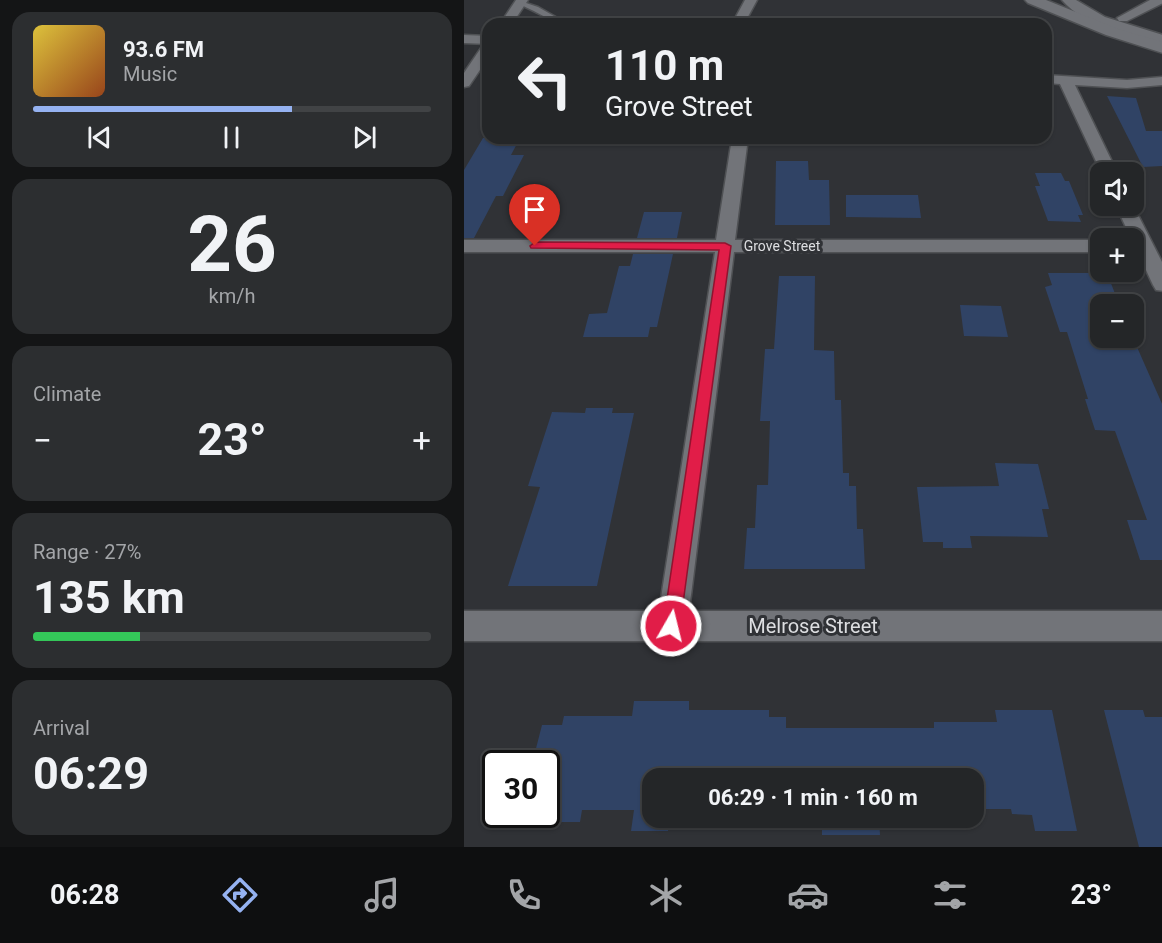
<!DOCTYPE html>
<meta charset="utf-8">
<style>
body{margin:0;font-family:Roboto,sans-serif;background:#2c2e30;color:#f1f3f6;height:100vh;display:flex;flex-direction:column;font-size:22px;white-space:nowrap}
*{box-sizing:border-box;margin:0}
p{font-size:20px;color:#a3a5a8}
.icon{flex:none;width:33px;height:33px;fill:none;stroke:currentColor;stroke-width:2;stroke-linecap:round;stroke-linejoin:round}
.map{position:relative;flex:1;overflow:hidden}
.details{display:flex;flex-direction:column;gap:12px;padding:12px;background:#141516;width:464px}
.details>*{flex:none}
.hud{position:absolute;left:18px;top:18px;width:570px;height:126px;border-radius:18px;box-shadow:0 2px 4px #0004,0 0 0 2px #414345;background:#242628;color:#f1f3f6;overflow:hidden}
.tools{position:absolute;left:626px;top:162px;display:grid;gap:12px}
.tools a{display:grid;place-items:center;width:54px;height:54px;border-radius:12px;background:#242628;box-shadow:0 2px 4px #0004,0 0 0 2px #414345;font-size:30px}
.speed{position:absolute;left:18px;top:750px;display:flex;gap:12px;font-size:30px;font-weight:700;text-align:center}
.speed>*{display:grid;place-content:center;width:78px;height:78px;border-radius:50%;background:#242628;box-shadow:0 2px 4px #0004,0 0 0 2px #414345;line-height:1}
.speed .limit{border:3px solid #111;border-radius:9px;background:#fff;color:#111}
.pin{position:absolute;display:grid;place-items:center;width:51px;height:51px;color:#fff;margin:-62px -26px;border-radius:50% 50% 50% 0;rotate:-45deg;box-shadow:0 0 6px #0007}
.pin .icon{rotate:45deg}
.me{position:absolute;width:66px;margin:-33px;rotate:8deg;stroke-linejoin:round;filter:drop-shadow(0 0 4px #0008)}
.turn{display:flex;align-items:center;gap:21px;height:126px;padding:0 24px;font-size:27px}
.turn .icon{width:78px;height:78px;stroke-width:2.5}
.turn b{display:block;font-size:42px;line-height:51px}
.big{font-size:45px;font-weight:700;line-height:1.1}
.details .tile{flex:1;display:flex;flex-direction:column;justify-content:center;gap:9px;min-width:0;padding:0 21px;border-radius:18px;background:#2c2e30}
.details .dial{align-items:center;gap:0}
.dial b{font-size:78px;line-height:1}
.song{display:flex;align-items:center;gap:18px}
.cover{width:72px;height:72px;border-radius:9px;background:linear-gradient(135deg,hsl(50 70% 55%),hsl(20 70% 35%))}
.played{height:6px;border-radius:3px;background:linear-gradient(90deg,#95b2f1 65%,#414345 65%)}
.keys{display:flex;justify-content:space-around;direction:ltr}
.heat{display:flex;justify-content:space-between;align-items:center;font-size:33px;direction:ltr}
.charge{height:9px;border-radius:4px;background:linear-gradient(90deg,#34c759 27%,#414345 0)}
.trip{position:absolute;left:178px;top:768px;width:342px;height:60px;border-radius:18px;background:#242628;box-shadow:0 2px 4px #0004,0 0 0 2px #414345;font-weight:700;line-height:60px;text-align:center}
.menu{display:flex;height:96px;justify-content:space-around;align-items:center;background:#0e0f10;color:#a3a5a8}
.menu .icon{width:42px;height:42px}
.menu .active{color:#95b2f1}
.menu b{font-size:27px;color:#f1f3f6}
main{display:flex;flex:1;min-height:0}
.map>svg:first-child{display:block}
.building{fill:#304365}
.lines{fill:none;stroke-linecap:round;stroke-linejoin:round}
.service-casing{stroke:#4f5154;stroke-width:3}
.minor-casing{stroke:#4f5154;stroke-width:3}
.tertiary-casing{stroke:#4f5154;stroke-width:3}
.service{fill:#727479;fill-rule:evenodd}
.minor{fill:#727479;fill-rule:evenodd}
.tertiary{fill:#727479;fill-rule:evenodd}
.route{fill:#e11d48;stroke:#92132f;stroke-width:1.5}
.labels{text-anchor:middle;stroke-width:6;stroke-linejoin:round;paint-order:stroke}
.far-street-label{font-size:14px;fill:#dddee1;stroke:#303236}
.near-street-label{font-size:20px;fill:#dddee1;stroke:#303236}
</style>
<main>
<section class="details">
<div class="tile">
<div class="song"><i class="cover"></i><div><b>93.6 FM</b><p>Music</p></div></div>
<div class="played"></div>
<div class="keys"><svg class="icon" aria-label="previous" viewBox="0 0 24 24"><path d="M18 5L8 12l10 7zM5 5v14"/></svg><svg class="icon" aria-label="pause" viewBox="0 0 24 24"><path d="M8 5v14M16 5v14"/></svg><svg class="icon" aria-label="next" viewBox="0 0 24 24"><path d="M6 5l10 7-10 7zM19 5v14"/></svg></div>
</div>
<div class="tile dial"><b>26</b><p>km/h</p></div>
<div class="tile"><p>Climate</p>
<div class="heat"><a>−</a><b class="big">23°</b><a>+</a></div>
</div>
<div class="tile"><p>Range · 27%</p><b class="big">135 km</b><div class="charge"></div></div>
<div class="tile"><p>Arrival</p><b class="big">06:29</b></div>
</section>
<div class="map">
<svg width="699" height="847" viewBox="0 0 699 847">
<rect width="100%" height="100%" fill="#303236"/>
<g class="building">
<polygon points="643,96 672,98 682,131 699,131 699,166 679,167"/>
<polygon points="19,138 56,138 47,155 60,155 39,196 32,196 10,238 0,238 0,170"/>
<polygon points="312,161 344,161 345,180 365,180 366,225 311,225"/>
<polygon points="571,173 597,173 601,181 605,181 619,215 614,215 617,222 584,221 571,186 576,186"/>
<polygon points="382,195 454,195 457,218 382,217"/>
<polygon points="180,212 218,212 213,238 173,238"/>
<polygon points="169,254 209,254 193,327 186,327 184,337 119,337 125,314 143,313 155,266 166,266"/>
<polygon points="584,273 643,273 655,304 636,304 636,338 669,338 699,406 699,560 676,560 663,520 683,520 651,431 631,430 621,399 624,399 603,332 596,332 581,287 588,285"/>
<polygon points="315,276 351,276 350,350 370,351 371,400 377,400 379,473 385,473 385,486 392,486 393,529 399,529 401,569 280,569 283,528 291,528 293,485 304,485 306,421 296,421 301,349 310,349"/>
<polygon points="496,305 537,306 544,337 500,336"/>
<polygon points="122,408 149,408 148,413 170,413 133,586 44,586 76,487 64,486 88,412 121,413"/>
<polygon points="531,463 574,464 585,509 578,509 584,537 506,536 508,548 479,548 479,542 459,542 453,487 535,486"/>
<polygon points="170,701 225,701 225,710 305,710 305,717 322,717 322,728 470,728 470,722 533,722 531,710 588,710 613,831 571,831 568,815 548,814 547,809 510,809 510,778 189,778 189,818 415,818 416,835 358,835 358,822 217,822 217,829 204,829 204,831 167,831 170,810 118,810 116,822 82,822 82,764 68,764 78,725 98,725 100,716 168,716"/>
<polygon points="640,710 679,710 681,717 699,717 699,847 675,847"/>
</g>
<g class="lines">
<defs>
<path id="service" d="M56 1 74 7 104 24C90 24 69 9 54 4Z"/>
<g id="minor">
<polygon points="52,0 64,0 48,24 36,24"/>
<polygon points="281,0 293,0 280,24 268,24"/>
<path d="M598 0H612L641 17 699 35V43C666 35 621 27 598 0Z"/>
<polygon points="686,0 699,0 699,3 663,21 655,21 653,18"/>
<polygon points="0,35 24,36 24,44 0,43"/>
<polygon points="24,44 24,58 5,86 0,87 0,73 19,45"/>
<polygon points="582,75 663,80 699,77 699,85 663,88 611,85 653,172 637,172 596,84 582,83"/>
<polygon points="268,138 284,138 271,240 636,240 636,252 270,252 225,611 699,611 699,641 0,641 0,611 195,611 251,252 0,252 0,240 252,240"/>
<polygon points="669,205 699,264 699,291 692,290 689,285 652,206"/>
</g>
<polygon id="tertiary" points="561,0 582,0 654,29 699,42 699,53 642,35 564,3"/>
</defs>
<use href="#service" class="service-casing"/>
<use href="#minor" class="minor-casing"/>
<use href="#tertiary" class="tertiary-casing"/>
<use href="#service" class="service"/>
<use href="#minor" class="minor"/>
<use href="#tertiary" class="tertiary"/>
</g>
<polygon class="route" points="71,242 261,243 267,246 216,626 213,632 207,634 201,632 199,626 255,250 67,248 66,246"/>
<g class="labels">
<g class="far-street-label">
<text x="318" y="251">Grove Street</text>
</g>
<g class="near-street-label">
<text x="349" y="633">Melrose Street</text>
</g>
</g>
</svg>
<div class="tools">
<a><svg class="icon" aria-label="sound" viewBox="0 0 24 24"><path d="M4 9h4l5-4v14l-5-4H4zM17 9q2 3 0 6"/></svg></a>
<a>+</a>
<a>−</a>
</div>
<div class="speed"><div class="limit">30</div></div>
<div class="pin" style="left:71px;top:246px;background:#d93025"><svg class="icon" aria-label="arrive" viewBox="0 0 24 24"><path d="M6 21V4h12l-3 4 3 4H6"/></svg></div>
<svg class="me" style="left:207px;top:626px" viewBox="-20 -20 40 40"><circle r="17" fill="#e11d48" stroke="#fff" stroke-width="3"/><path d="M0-11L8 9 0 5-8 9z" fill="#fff"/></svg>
<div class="trip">06:29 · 1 min · 160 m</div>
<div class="hud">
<div class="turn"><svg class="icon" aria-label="left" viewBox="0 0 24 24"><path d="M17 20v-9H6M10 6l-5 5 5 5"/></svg><div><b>110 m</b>Grove Street</div></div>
</div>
</div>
</main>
<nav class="menu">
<b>06:28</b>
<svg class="icon active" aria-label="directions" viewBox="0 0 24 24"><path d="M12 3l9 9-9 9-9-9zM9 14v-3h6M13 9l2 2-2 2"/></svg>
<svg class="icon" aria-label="music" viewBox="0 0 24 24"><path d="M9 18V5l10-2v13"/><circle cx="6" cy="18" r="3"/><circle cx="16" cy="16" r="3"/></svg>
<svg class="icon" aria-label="phone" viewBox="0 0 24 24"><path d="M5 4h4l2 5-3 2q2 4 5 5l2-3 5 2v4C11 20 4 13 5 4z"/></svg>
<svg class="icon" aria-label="climate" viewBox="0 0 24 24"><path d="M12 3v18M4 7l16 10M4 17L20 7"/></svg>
<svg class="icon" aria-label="car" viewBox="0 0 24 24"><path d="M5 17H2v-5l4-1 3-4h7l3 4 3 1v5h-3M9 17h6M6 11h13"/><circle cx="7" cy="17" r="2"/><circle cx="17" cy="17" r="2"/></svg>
<svg class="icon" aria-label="filters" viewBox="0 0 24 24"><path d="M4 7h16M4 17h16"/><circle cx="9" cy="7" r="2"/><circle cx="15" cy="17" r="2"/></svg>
<b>23°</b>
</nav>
